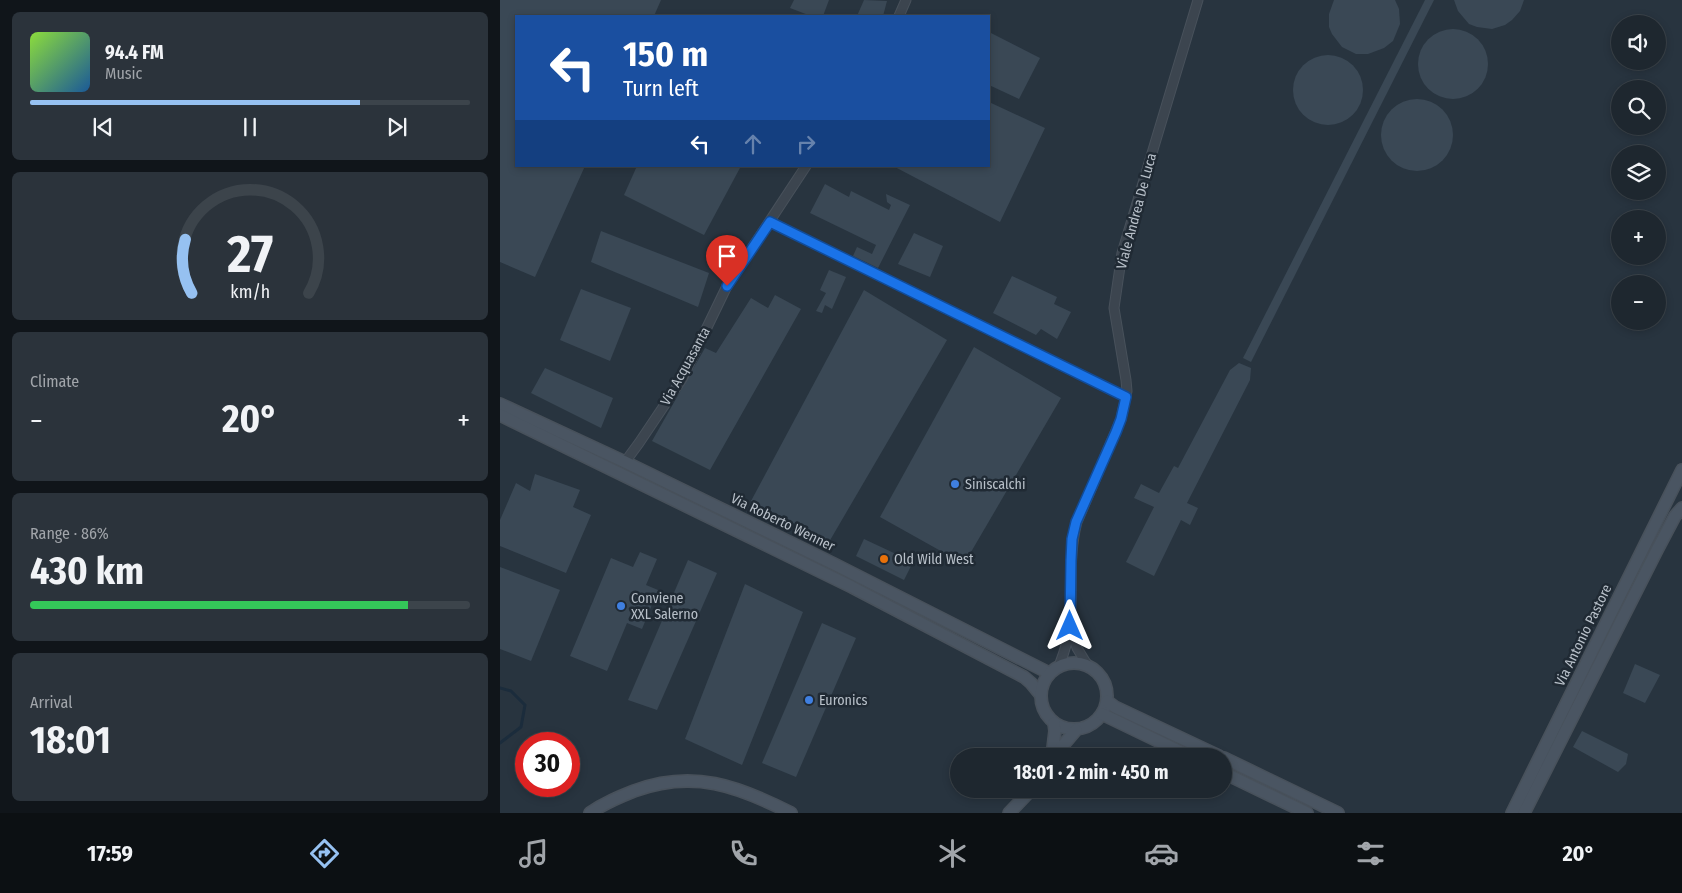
<!DOCTYPE html>
<meta charset="utf-8">
<style>
body{margin:0;font-family:"Fira Sans Condensed",sans-serif;background:#2b333b;color:#f1f3f6;height:100vh;display:flex;flex-direction:column;font-size:19px;white-space:nowrap}
*{box-sizing:border-box;margin:0}
p{font-size:16px;color:#a1a5aa}
.icon{flex:none;width:28px;height:28px;fill:none;stroke:currentColor;stroke-width:2;stroke-linecap:round;stroke-linejoin:round}
.map{position:relative;flex:1;overflow:hidden}
.drawer{display:flex;flex-direction:column;gap:12px;padding:12px;background:#10151a;width:500px}
.drawer>*{flex:none}
.banner{position:absolute;left:15px;top:15px;width:475px;height:152px;border-radius:0px;box-shadow:0 2px 8px #0003,0 0 0 1px #3c444b;background:#1a4fa0;color:#fff;overflow:hidden}
.controls{position:absolute;left:1111px;top:15px;display:grid;gap:10px}
.controls a{display:grid;place-items:center;width:55px;height:55px;border-radius:50%;background:#1e272f;box-shadow:0 2px 8px #0003,0 0 0 1px #3c444b;font-size:25px}
.speed{position:absolute;left:15px;top:732px;display:flex;gap:10px;font-size:25px;font-weight:700;text-align:center}
.speed>*{display:grid;place-content:center;width:65px;height:65px;border-radius:50%;background:#1e272f;box-shadow:0 2px 8px #0003,0 0 0 1px #3c444b;line-height:1}
.speed .limit{border:8px solid #d22;background:#fff;color:#111}
.pin{position:absolute;display:grid;place-items:center;width:42px;height:42px;color:#fff;margin:-51px -21px;border-radius:50% 50% 50% 0;rotate:-45deg;box-shadow:0 0 5px #0007}
.pin .icon{rotate:45deg}
.me{position:absolute;width:55px;margin:-28px;rotate:0deg;stroke-linejoin:round;filter:drop-shadow(0 0 4px #0008)}
.turn{display:flex;align-items:center;gap:18px;height:105px;padding:0 25px;font-size:22px}
.turn .icon{width:65px;height:65px;stroke-width:2.5}
.turn b{display:block;font-size:35px;line-height:42px}
.lanes{display:flex;align-items:center;height:48px;padding:0 25px;background:#0003;justify-content:center;gap:25px;direction:ltr}
.lanes .off{opacity:.35}
.big{font-size:38px;font-weight:700;line-height:1.1}
.drawer .card{flex:1;display:flex;flex-direction:column;justify-content:center;gap:8px;min-width:0;padding:0 18px;border-radius:8px;background:#2b333b}
.drawer .dial{align-items:center;gap:0}
.dial svg{height:130px;overflow:visible;fill:none;stroke:#3c444b;stroke-width:7;stroke-linecap:round;text-anchor:middle}
.dial text{fill:#f1f3f6;stroke:none}
.song{display:flex;align-items:center;gap:15px}
.cover{width:60px;height:60px;border-radius:8px;background:linear-gradient(135deg,hsl(90 70% 55%),hsl(210 70% 35%))}
.played{height:5px;border-radius:2px;background:linear-gradient(90deg,#96c1f1 75%,#3c444b 75%)}
.keys{display:flex;justify-content:space-around;direction:ltr}
.heat{display:flex;justify-content:space-between;align-items:center;font-size:28px;direction:ltr}
.charge{height:8px;border-radius:4px;background:linear-gradient(90deg,#34c759 86%,#3c444b 0)}
.trip{position:absolute;left:450px;top:748px;width:282px;height:50px;border-radius:25px;background:#1e272f;box-shadow:0 2px 8px #0003,0 0 0 1px #3c444b;font-weight:700;line-height:50px;text-align:center}
.dock{display:flex;height:80px;justify-content:space-around;align-items:center;background:#0c1013;color:#a1a5aa}
.dock .icon{width:35px;height:35px}
.dock .current{color:#96c1f1}
.dock b{font-size:22px;color:#f1f3f6}
main{display:flex;flex:1;min-height:0}
.map>svg:first-child{display:block}
.lines{fill:none;stroke-linecap:round;stroke-linejoin:round}
.stream{stroke:#1b2c3c;stroke-width:3}
.building{fill:#3a4855}
.street-casing{stroke:#48515b;stroke-width:11}
.secondary-casing{stroke:#48515b;stroke-width:14}
.street{stroke:#3c454f;stroke-width:9}
.secondary{stroke:#4a5562;stroke-width:11}
.route-casing{stroke:#114b97;stroke-width:12}
.route{stroke:#1a73e8;stroke-width:9}
.shop-dot{fill:#3f7fe0;stroke:#202a34;stroke-width:2}
.food-dot{fill:#e8710a;stroke:#202a34;stroke-width:2}
.labels{text-anchor:middle;stroke-width:5;stroke-linejoin:round;paint-order:stroke}
.street-label{font-size:14px;fill:#b8c0c9;stroke:#202a34}
.poi-label{font-size:14px;fill:#b8c0c9;stroke:#202a34;text-anchor:start}
</style>
<main>
<section class="drawer">
<div class="card">
<div class="song"><i class="cover"></i><div><b>94.4 FM</b><p>Music</p></div></div>
<div class="played"></div>
<div class="keys"><svg class="icon" aria-label="previous" viewBox="0 0 24 24"><path d="M18 5L8 12l10 7zM5 5v14"/></svg><svg class="icon" aria-label="pause" viewBox="0 0 24 24"><path d="M8 5v14M16 5v14"/></svg><svg class="icon" aria-label="next" viewBox="0 0 24 24"><path d="M6 5l10 7-10 7zM19 5v14"/></svg></div>
</div>
<div class="card dial"><svg viewBox="0 0 100 80">
<path d="M14 69A42 42 0 1 1 86 69"/>
<path d="M14 69A42 42 0 0 1 10 36" stroke="#96c1f1"/>
<text x="50" y="56" font-size="32" font-weight="700">27</text>
<text x="50" y="72" font-size="11">km/h</text>
</svg></div>
<div class="card"><p>Climate</p>
<div class="heat"><a>−</a><b class="big">20°</b><a>+</a></div>
</div>
<div class="card"><p>Range · 86%</p><b class="big">430 km</b><div class="charge"></div></div>
<div class="card"><p>Arrival</p><b class="big">18:01</b></div>
</section>
<div class="map">
<svg width="1182" height="813" viewBox="0 0 1182 813">
<rect width="100%" height="100%" fill="#28343f"/>
<g class="lines">
<polyline class="stream" points="0,688 11,691 25,705 21,727 0,743"/>
</g>
<g class="building">
<polygon points="0,0 161,0 154,16 16,16 16,166 85,166 35,277 0,262"/>
<polygon points="294,0 329,0 323,16 311,16 290,8"/>
<polygon points="364,0 387,1 383,16 357,16"/>
<polygon points="834,0 895,0 899,9 900,24 893,41 884,48 868,54 856,54 842,47 832,34 829,27 829,14"/>
<polygon points="925,0 934,0 751,362 743,358"/>
<polygon points="954,0 1024,0 1020,11 1012,20 1005,25 992,29 977,27 969,24 958,11"/>
<circle cx="953" cy="64" r="35"/>
<polygon points="489,32 540,58 519,99 489,85"/>
<circle cx="828" cy="90" r="35"/>
<circle cx="917" cy="135" r="36"/>
<polygon points="489,102 545,128 500,222 393,166 489,166"/>
<polygon points="137,166 241,166 204,235 124,195"/>
<polygon points="325,184 349,197 351,191 389,210 391,205 387,202 386,194 410,205 378,268 353,256 357,247 372,254 376,245 310,213"/>
<polygon points="101,231 209,273 198,307 91,262"/>
<polygon points="414,233 443,246 430,277 398,264"/>
<polygon points="329,270 346,277 332,309 325,305 322,313 316,311 326,293 320,290"/>
<polygon points="512,276 557,297 554,304 571,312 557,339 541,329 536,335 493,313"/>
<polygon points="81,289 131,308 110,361 60,340"/>
<polygon points="364,290 447,340 329,542 251,501"/>
<polygon points="275,295 301,309 210,470 152,441 205,348 216,353 251,298 268,308"/>
<polygon points="474,347 561,398 464,564 380,517"/>
<polygon points="739,363 751,368 750,380 687,503 698,508 690,525 681,520 654,576 626,562 654,507 634,498 641,484 659,493 674,466 678,468 730,370"/>
<polygon points="45,368 113,398 101,428 31,393"/>
<polygon points="35,474 80,490 73,507 91,515 66,573 0,546 0,520 16,483 30,491"/>
<polygon points="364,539 413,562 404,580 356,556"/>
<polygon points="140,552 157,559 146,585 158,590 142,629 127,623 107,671 70,656 111,558 133,567"/>
<polygon points="188,560 217,573 157,710 128,700"/>
<polygon points="0,567 60,590 31,661 0,649"/>
<polygon points="245,584 303,612 242,765 185,739"/>
<polygon points="322,623 356,638 296,777 262,763"/>
<polygon points="1135,664 1160,675 1145,703 1123,693"/>
<polygon points="1082,731 1128,754 1126,764 1118,772 1073,747"/>
</g>
<g class="lines">
<defs>
<g id="street">
<polyline points="399,16 406,0"/>
<polyline points="270,222 626,397"/>
<polyline points="125,462 139,443 182,379 227,286 306,166"/>
<polyline points="571,628 577,648 588,666"/>
<path d="M559 666C564 653 569 639 570 625 573 590 568 556 577 522L621 419 627 391 626 380 614 308 622 253 698 0"/>
</g>
<g id="secondary">
<polyline points="0,404 125,462 334,564 549,673"/>
<polyline points="0,415 352,587 524,677 531,683 540,694"/>
<circle cx="574" cy="696" r="33"/>
<polyline points="607,701 615,707 719,756"/>
<polyline points="602,714 689,756"/>
<polyline points="552,756 555,731 554,723"/>
<polyline points="554,756 576,730"/>
<polyline points="724,758 838,813"/>
<polyline points="724,773 807,813"/>
<path d="M90 813C104 803 119 797 134 791 193 769 238 786 291 813"/>
<polyline points="509,813 532,789"/>
<polyline points="1012,813 1182,470"/>
<polyline points="1024,813 1157,550 1175,516 1182,508"/>
</g>
</defs>
<use href="#street" class="street-casing"/>
<use href="#secondary" class="secondary-casing"/>
<use href="#street" class="street"/>
<use href="#secondary" class="secondary"/>
</g>
<g class="lines">
<defs>
<polyline id="route" points="227,286 270,222 626,397 621,419 616,432 576,522 572,539 571,560 570,626"/>
</defs>
<use href="#route" class="route-casing"/>
<use href="#route" class="route"/>
</g>
<g class="shop-dot">
<circle cx="455" cy="484" r="5"/>
<circle cx="121" cy="606" r="5"/>
<circle cx="309" cy="700" r="5"/>
</g>
<circle class="food-dot" cx="384" cy="559" r="5"/>
<g class="labels">
<g class="street-label">
<text transform="translate(636 211) rotate(-75)" y="5">Viale Andrea De Luca</text>
<text transform="translate(185 366) rotate(-61)" y="5">Via Acquasanta</text>
<text transform="translate(283 522) rotate(26)" y="5">Via Roberto Wenner</text>
<text transform="translate(1083 635) rotate(-64)" y="5">Via Antonio Pastore</text>
</g>
<g class="poi-label">
<text x="465" y="489">Siniscalchi</text>
<text x="394" y="564">Old Wild West</text>
<text x="131" y="603">Conviene<tspan x="131" dy="16">XXL Salerno</tspan></text>
<text x="319" y="705">Euronics</text>
</g>
</g>
</svg>
<div class="controls">
<a><svg class="icon" aria-label="sound" viewBox="0 0 24 24"><path d="M4 9h4l5-4v14l-5-4H4zM17 9q2 3 0 6"/></svg></a>
<a><svg class="icon" aria-label="search" viewBox="0 0 24 24"><circle cx="10" cy="10" r="6"/><path d="M15 15l6 6"/></svg></a>
<a><svg class="icon" aria-label="layers" viewBox="0 0 24 24"><path d="M12 4l9 5-9 5-9-5zM3 14l9 5 9-5"/></svg></a>
<a>+</a>
<a>−</a>
</div>
<div class="speed"><div class="limit">30</div></div>
<div class="pin" style="left:227px;top:286px;background:#d93025"><svg class="icon" aria-label="arrive" viewBox="0 0 24 24"><path d="M6 21V4h12l-3 4 3 4H6"/></svg></div>
<svg class="me" style="left:570px;top:626px" viewBox="-20 -20 40 40"><path d="M0-17L14 15 0 8-14 15z" fill="#1a73e8" stroke="#fff" stroke-width="4"/></svg>
<div class="trip">18:01 · 2 min · 450 m</div>
<div class="banner">
<div class="turn"><svg class="icon" aria-label="left" viewBox="0 0 24 24"><path d="M17 20v-9H6M10 6l-5 5 5 5"/></svg><div><b>150 m</b>Turn left</div></div>
<div class="lanes"><svg class="icon" aria-label="left" viewBox="0 0 24 24"><path d="M17 20v-9H6M10 6l-5 5 5 5"/></svg><svg class="icon off" aria-label="ahead" viewBox="0 0 24 24"><path d="M12 20V5M6 11l6-6 6 6"/></svg><svg class="icon off" aria-label="right" viewBox="0 0 24 24"><path d="M7 20v-9h11M14 6l5 5-5 5"/></svg></div>
</div>
</div>
</main>
<nav class="dock">
<b>17:59</b>
<svg class="icon current" aria-label="directions" viewBox="0 0 24 24"><path d="M12 3l9 9-9 9-9-9zM9 14v-3h6M13 9l2 2-2 2"/></svg>
<svg class="icon" aria-label="music" viewBox="0 0 24 24"><path d="M9 18V5l10-2v13"/><circle cx="6" cy="18" r="3"/><circle cx="16" cy="16" r="3"/></svg>
<svg class="icon" aria-label="phone" viewBox="0 0 24 24"><path d="M5 4h4l2 5-3 2q2 4 5 5l2-3 5 2v4C11 20 4 13 5 4z"/></svg>
<svg class="icon" aria-label="climate" viewBox="0 0 24 24"><path d="M12 3v18M4 7l16 10M4 17L20 7"/></svg>
<svg class="icon" aria-label="car" viewBox="0 0 24 24"><path d="M5 17H2v-5l4-1 3-4h7l3 4 3 1v5h-3M9 17h6M6 11h13"/><circle cx="7" cy="17" r="2"/><circle cx="17" cy="17" r="2"/></svg>
<svg class="icon" aria-label="filters" viewBox="0 0 24 24"><path d="M4 7h16M4 17h16"/><circle cx="9" cy="7" r="2"/><circle cx="15" cy="17" r="2"/></svg>
<b>20°</b>
</nav>
